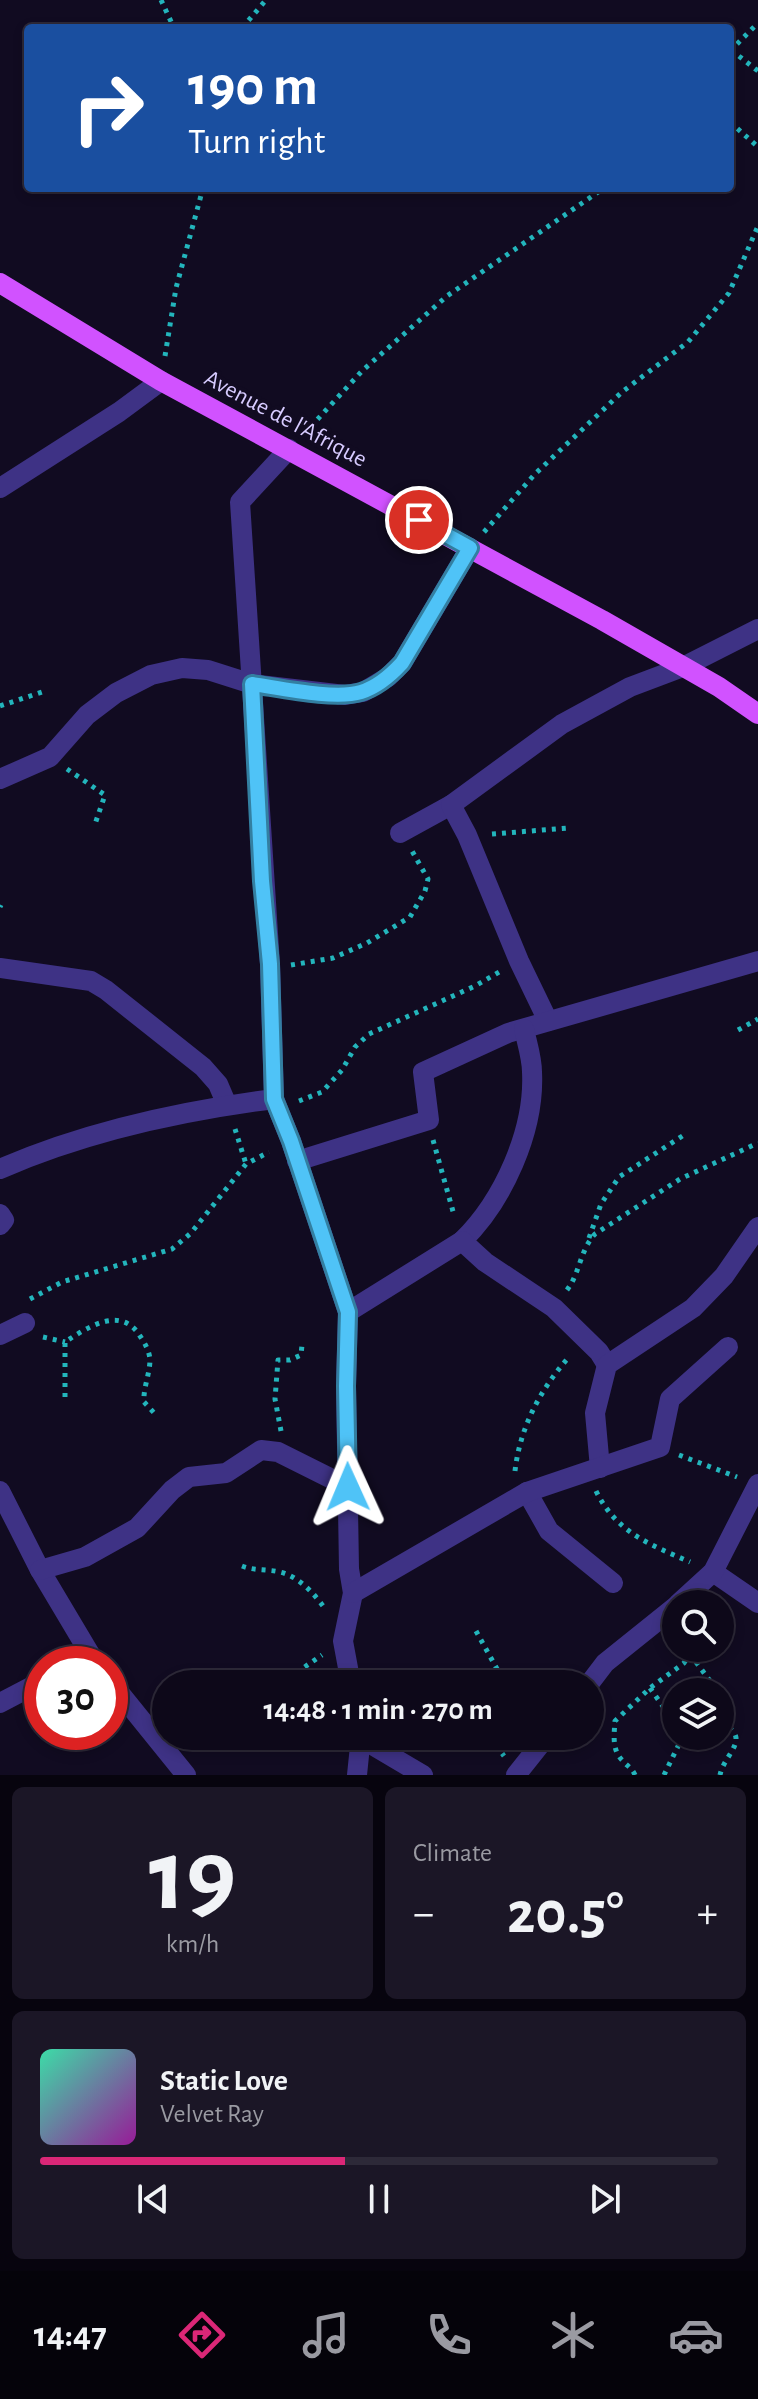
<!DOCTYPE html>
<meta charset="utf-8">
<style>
body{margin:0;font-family:"Alegreya Sans",sans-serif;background:#1b1626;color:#f1f3f6;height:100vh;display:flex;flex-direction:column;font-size:30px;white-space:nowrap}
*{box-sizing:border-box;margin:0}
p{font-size:26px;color:#9a9aa2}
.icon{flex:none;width:44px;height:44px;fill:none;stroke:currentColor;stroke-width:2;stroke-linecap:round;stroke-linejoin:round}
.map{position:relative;height:1775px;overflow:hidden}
.side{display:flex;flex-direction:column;gap:12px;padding:12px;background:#07040e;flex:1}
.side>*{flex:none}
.banner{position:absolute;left:24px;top:24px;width:710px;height:168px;border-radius:8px;box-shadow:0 4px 12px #0003,0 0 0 2px #2d2938;background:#1a4fa0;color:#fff;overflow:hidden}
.controls{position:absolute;left:662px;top:1590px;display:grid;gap:16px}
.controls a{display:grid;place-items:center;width:72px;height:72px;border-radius:50%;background:#0d0819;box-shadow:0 4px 12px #0003,0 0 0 2px #2d2938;font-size:40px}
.speed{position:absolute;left:24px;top:1646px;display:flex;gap:16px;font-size:40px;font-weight:700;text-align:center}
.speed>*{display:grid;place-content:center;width:104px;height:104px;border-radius:50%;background:#0d0819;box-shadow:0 4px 12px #0003,0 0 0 2px #2d2938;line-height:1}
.speed .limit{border:12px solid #d22;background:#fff;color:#111}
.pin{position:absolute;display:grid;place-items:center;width:68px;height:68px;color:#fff;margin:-34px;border:4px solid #fff;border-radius:50%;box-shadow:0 2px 8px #0007}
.me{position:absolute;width:88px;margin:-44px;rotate:359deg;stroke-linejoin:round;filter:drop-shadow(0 0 6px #0008)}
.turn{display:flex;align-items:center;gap:28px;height:168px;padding:0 32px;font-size:36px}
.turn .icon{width:104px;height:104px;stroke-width:2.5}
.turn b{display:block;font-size:56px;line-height:68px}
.big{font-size:60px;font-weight:700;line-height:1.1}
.side .widget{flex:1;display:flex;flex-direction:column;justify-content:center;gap:12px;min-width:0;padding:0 28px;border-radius:12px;background:#1b1626}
.side .dial{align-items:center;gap:0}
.dial b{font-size:104px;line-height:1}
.song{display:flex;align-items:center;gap:24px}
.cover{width:96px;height:96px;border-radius:12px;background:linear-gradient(135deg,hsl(160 70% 55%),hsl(300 70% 35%))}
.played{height:8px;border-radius:4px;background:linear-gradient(90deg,#db2777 45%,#2d2938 45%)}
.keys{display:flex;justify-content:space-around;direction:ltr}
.heat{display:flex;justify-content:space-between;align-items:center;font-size:44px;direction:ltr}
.side .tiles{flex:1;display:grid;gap:12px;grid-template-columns:1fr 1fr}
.widget:last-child{grid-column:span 2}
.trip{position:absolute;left:152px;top:1670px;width:452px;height:80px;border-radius:40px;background:#0d0819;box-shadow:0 4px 12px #0003,0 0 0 2px #2d2938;font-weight:700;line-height:80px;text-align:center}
.tab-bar{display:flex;height:128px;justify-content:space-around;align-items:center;background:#05030a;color:#9a9aa2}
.tab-bar .icon{width:56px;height:56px}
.tab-bar .on{color:#db2777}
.tab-bar b{font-size:36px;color:#f1f3f6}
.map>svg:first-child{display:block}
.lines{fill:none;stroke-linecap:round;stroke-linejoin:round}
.path{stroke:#23b5bc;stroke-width:5;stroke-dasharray:4 6;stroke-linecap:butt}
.minor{stroke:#3e3285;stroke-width:20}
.major{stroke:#d152ff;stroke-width:20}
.route-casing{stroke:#337fa1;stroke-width:20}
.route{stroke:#4fc3f7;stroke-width:14}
.labels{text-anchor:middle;stroke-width:8;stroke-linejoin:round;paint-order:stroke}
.street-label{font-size:24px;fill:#d7cbff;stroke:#110b21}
</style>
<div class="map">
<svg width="758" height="1775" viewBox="0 0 758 1775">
<rect width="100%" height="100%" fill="#110b21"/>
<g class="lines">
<g class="path">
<polyline points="161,0 174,28"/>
<polyline points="242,28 266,0"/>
<polyline points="731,50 758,71"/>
<polyline points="730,51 758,23"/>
<polyline points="730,122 758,147"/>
<polyline points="165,356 176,288 203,188"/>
<polyline points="304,434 362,371 447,296 604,188"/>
<polyline points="484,532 535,474 622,392 688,342 729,293 758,226"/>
<polyline points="0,706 42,692"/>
<polyline points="67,769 105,795 94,827"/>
<polyline points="492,834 569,828"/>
<polyline points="0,907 1,905"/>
<polyline points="291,965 333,958 367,943 410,917 425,891 428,879 412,851"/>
<polyline points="738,1030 758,1019"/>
<polyline points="299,1101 322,1092 342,1070 355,1047 369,1034 475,986 501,971"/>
<polyline points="235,1129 246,1164"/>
<polyline points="433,1140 454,1215"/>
<polyline points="589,1238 601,1204 619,1177 687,1133"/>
<path d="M567 1290C580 1273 580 1250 595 1234L680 1179 758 1143"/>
<polyline points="30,1299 62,1282 172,1249 191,1233 246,1164 269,1152"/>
<polyline points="43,1337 65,1342"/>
<path d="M65 1397V1342C88 1327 121 1305 140 1336 145 1343 149 1351 150 1359 150 1374 143 1388 144 1402L156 1415"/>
<polyline points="281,1431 275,1399 278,1360 290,1360 301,1355 302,1345"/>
<polyline points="679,1455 737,1477"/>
<path d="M515 1471C520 1427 541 1388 570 1356"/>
<path d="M596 1491C617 1533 649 1544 690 1562"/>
<path d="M242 1566C255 1571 267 1569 280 1572 298 1576 315 1594 325 1609"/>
<polyline points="720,1624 723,1621"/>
<polyline points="476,1631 502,1678 499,1684"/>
<polyline points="690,1654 710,1681 704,1692"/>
<polyline points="280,1684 322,1655"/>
<polyline points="650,1688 669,1715 676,1718"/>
<path d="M720 1723C754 1737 724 1754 720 1775"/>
<polyline points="496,1736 495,1744 504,1756"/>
<polyline points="190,1747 206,1736"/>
<path d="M635 1775C632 1768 627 1766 622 1760 612 1750 614 1735 615 1721L650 1688 684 1663 693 1648"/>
<polyline points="664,1775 683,1736"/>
</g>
<g class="minor">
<polyline points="289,449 240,502 270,964 274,1099 291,1141 348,1312 346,1386 349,1569 353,1593 343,1641 351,1684"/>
<polyline points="0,488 119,412 161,381"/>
<polyline points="0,779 50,757 87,715 116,693 151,675 182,668 208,670 252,684 345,695 363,692 388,677 402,663 470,548"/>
<polyline points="400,833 451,805"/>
<polyline points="0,968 91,981 106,990 203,1067 218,1084 227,1105"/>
<polyline points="548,1021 519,961 467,835 451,805 562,724 630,687 683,667 758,629"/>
<polyline points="297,1161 429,1120 423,1072 508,1033 758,961"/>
<path d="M0 1169C87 1131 180 1111 274 1099"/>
<polyline points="0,1214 4,1220 0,1225"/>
<path d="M462 1241C503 1201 535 1131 532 1072 532 1058 527 1043 524 1029"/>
<polyline points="348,1312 462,1241 485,1262 554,1308 599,1352 607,1365"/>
<polyline points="0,1335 25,1323"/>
<polyline points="600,1468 595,1413 607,1365 693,1308 724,1276 758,1227"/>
<polyline points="0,1491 40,1570 96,1664"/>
<polyline points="527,1492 549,1531 613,1583"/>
<polyline points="40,1570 85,1557 137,1528 172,1490 189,1477 226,1473 261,1450 278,1452 348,1487"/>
<polyline points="713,1572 758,1603"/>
<polyline points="353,1593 527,1492 660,1447 670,1399 728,1347"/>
<polyline points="678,1604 713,1572 758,1484"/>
<polyline points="110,1681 186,1775"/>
<polyline points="589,1684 605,1663 676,1606"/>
<polyline points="0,1703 42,1681"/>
<polyline points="362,1739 423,1775"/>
<polyline points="357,1775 361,1736"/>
<polyline points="516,1775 547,1736"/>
</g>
<polyline class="major" points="0,283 161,381 602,620 719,687 758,714"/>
</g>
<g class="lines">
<defs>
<path id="route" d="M348 1487 346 1386 348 1312 291 1141 274 1099 270 964 262 881 252 684C280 688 335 700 361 692 377 687 391 675 402 663L470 548 419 520"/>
</defs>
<use href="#route" class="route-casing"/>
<use href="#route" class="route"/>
</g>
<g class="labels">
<g class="street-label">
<text transform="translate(286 418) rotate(28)" y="8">Avenue de l'Afrique</text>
</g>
</g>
</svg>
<div class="controls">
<a><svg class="icon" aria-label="search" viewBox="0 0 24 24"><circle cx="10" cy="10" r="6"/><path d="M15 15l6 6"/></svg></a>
<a><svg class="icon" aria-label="layers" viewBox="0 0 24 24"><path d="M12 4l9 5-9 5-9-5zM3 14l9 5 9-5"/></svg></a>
</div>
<div class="speed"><div class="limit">30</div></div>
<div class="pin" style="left:419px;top:520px;background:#d93025"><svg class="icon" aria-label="arrive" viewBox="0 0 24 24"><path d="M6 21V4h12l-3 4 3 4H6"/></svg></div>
<svg class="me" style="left:348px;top:1487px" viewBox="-20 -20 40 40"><path d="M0-17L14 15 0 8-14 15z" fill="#4fc3f7" stroke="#fff" stroke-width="4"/></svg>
<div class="trip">14:48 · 1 min · 270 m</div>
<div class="banner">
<div class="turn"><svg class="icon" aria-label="right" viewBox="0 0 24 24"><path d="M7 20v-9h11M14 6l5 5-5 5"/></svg><div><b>190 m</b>Turn right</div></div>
</div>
</div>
<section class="side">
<div class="tiles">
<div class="widget dial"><b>19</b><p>km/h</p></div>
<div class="widget"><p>Climate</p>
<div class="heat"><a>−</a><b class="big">20.5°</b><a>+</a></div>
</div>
<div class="widget">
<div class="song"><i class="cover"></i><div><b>Static Love</b><p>Velvet Ray</p></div></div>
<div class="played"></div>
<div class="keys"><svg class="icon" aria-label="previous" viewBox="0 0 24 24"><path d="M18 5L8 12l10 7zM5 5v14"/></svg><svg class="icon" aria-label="pause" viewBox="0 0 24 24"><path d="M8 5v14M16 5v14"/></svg><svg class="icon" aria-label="next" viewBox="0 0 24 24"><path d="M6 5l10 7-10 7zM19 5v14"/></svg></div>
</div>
</div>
</section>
<nav class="tab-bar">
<b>14:47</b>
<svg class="icon on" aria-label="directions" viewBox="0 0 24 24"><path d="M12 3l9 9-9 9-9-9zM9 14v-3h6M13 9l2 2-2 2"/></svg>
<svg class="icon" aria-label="music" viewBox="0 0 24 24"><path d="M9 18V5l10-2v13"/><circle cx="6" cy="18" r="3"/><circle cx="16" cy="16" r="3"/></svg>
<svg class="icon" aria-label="phone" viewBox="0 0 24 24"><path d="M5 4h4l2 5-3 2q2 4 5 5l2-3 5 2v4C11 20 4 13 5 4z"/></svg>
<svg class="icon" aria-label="climate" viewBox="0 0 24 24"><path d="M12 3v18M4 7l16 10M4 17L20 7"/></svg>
<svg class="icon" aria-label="car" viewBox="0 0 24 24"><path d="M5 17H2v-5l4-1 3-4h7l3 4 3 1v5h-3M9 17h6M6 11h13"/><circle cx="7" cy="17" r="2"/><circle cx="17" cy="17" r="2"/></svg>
</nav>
